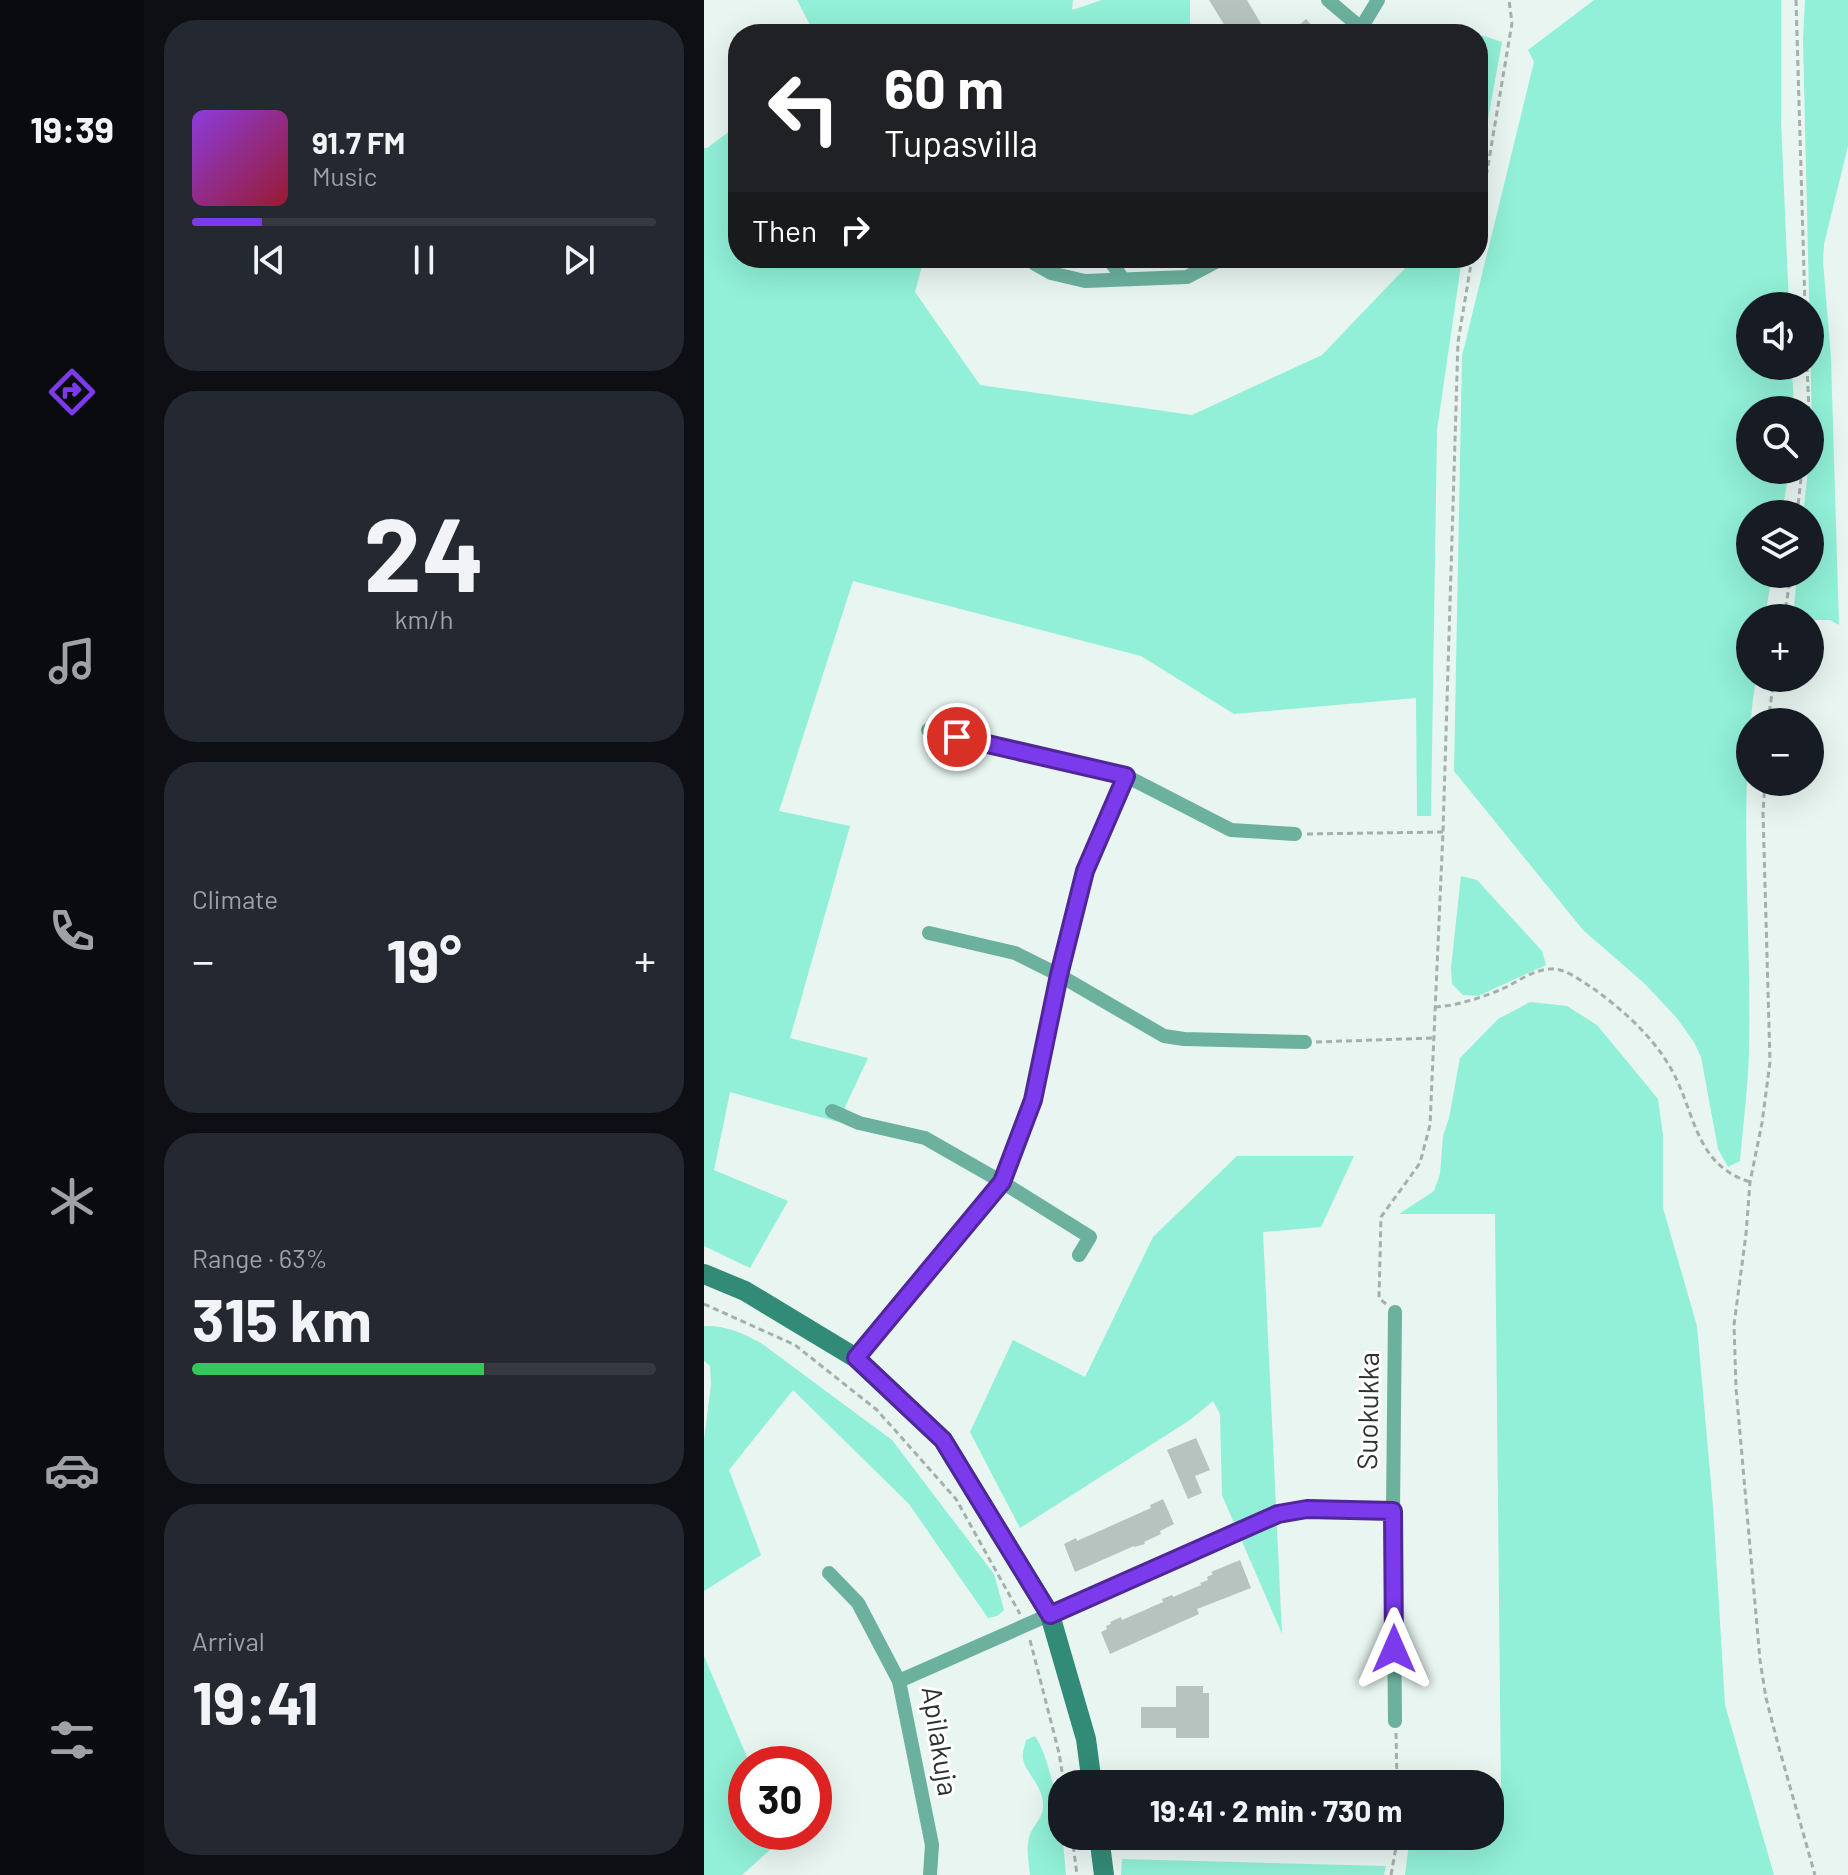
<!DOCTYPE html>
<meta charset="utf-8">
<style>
body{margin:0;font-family:Barlow,sans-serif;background:#242831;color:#f1f3f6;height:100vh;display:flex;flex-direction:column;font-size:30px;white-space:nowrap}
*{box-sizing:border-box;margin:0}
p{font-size:26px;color:#9ea1a6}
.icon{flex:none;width:44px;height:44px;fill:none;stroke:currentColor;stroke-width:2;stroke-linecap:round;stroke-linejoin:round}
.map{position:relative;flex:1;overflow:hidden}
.sheet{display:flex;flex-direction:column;gap:20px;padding:20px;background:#0d0f14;width:560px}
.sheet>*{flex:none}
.hud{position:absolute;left:24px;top:24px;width:760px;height:244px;border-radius:32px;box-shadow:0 8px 32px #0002;background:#202124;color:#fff;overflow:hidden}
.buttons{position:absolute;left:1032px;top:292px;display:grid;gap:16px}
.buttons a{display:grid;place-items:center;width:88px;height:88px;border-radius:50%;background:#171b24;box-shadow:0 8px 32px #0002;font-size:40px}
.speed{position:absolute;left:24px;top:1746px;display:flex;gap:16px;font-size:40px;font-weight:700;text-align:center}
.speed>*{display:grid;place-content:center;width:104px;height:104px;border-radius:50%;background:#171b24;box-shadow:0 8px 32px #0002;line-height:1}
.speed .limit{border:12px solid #d22;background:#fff;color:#111}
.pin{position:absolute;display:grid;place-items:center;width:68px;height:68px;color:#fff;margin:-34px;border:4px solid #fff;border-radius:50%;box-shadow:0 2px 8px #0007}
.me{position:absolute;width:88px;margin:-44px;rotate:0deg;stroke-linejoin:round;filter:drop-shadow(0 0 6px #0008)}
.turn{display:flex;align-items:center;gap:28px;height:168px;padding:0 24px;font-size:36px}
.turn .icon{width:104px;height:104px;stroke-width:2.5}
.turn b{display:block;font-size:56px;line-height:68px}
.then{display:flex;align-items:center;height:76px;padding:0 24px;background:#0003;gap:16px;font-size:30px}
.big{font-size:60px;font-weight:700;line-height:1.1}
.sheet .card{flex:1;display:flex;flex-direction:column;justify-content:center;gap:12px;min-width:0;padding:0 28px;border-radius:32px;background:#242831}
.sheet .dial{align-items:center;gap:0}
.dial b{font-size:104px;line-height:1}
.song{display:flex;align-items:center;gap:24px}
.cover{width:96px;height:96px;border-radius:12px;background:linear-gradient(135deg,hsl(270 70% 55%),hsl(350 70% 35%))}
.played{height:8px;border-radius:4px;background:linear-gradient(90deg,#7c3aed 15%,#363941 15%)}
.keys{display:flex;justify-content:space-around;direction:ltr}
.heat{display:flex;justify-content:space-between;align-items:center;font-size:44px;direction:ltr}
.charge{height:12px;border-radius:6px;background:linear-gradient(90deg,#34c759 63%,#363941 0)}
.trip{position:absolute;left:344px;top:1770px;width:456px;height:80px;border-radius:32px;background:#171b24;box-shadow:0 8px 32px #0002;font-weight:700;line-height:80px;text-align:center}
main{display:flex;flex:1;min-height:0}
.dock{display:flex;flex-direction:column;width:144px;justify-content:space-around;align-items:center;background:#090b0e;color:#9ea1a6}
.dock .icon{width:56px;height:56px}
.dock .current{color:#7c3aed}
.dock b{font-size:36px;color:#f1f3f6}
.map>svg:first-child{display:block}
.green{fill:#91f0d7}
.building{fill:#b6c3bf}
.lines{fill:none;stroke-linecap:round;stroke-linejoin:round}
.path{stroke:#a5afac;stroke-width:3;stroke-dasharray:6 4;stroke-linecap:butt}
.street{stroke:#6cb19e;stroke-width:14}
.secondary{stroke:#328b77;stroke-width:20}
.route-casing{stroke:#51269a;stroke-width:20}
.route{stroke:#7c3aed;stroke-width:14}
.labels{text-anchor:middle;stroke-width:6;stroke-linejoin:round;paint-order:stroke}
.street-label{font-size:28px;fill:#2d3230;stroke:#fff}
</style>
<main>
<nav class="dock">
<b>19:39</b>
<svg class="icon current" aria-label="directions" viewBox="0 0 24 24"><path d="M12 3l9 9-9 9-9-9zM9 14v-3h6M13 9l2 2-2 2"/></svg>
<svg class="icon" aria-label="music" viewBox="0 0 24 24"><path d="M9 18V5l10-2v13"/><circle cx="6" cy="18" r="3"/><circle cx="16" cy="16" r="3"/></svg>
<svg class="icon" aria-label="phone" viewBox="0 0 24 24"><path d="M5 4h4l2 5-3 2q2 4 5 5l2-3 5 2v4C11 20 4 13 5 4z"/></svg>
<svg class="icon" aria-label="climate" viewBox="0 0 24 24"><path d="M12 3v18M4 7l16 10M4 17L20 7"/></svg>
<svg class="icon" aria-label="car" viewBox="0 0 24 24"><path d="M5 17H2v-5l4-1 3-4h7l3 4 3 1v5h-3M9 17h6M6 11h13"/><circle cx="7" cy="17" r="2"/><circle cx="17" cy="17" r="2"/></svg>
<svg class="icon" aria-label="filters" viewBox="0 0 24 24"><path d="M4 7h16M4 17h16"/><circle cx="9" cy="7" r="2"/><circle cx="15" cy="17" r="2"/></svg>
</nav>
<section class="sheet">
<div class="card">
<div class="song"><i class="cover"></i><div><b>91.7 FM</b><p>Music</p></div></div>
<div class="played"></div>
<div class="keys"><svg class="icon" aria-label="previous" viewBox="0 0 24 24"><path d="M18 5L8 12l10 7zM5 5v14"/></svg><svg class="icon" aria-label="pause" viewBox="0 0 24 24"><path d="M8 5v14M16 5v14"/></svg><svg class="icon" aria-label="next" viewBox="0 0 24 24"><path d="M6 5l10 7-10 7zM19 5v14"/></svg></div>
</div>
<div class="card dial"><b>24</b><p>km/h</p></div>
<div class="card"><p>Climate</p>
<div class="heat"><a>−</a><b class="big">19°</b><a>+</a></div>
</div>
<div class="card"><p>Range · 63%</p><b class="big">315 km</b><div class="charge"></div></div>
<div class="card"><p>Arrival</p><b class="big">19:41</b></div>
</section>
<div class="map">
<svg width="1144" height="1875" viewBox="0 0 1144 1875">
<rect width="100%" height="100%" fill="#e8f5f1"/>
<g class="green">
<polygon points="93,0 369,0 368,10 398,0 486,0 486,23 494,34 107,34 108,29"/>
<path d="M890 0H1077V121L1085 306H1046V366H1088L1090 410H1046V470H1085L1078 514H1046V574H1068L1061 618H1046V678H1052C1033 800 1048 927 1045 1051 1044 1088 1039 1125 1036 1161L1024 1167 1014 1149 997 1057 990 1042 972 1017 940 983 879 930 750 771 758 356 830 62 824 50Z"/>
<polygon points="1101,0 1144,0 1144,146 1120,244 1119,262 1127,358 1135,625 1126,620 1111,620 1106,628 1106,618 1089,618 1093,574 1106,574 1106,514 1099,514 1104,470 1106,470 1108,424 1099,40"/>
<polygon points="774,34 798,42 774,174"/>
<polygon points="34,125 34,258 220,258 211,292 276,385 488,415 618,355 706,263 707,258 758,258 733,430 727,816 713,816 712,698 530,714 437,656 149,581 75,811 146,826 86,1038 164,1058 134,1122 26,1092 10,1170 84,1201 46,1268 0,1246 0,148 3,148"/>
<polygon points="757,876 773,880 838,951 842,965 774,996 759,995 748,984 747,968"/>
<polygon points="826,1002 863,1006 893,1025 954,1099 959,1135 959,1208 993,1326 1009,1506 1021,1705 1070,1875 701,1875 706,1836 786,1836 786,1795 797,1794 791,1214 695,1214 730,1191 736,1174 739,1136 745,1118 756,1058 794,1019"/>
<polygon points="533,1156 650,1156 617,1227 559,1232 578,1634 518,1495 516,1414 509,1401 486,1420 316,1528 266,1432 309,1340 381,1377 449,1237"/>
<path d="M0 1326C21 1325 39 1333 57 1343L188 1440 290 1574 300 1610 293 1616 284 1618 205 1504 89 1390 25 1470 57 1555 0 1591V1440L7 1384 6 1366 0 1361Z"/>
<polygon points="0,1656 46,1764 42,1764 42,1832 75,1832 78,1839 38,1875 0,1875"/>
<path d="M331 1736C350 1764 360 1841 362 1875H326C325 1863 322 1850 325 1838 328 1825 340 1819 339 1804 338 1784 322 1774 319 1759 318 1753 321 1745 322 1740Z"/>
<polygon points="418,1859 682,1866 680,1875 417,1875"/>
</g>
<g class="building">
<polygon points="505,0 543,0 563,34 526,34"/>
<polygon points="602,19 616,34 585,34"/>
<polygon points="492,1438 506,1470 491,1476 498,1493 484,1499 463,1450"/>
<polygon points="459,1499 470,1524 456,1531 457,1534 440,1542 441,1544 430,1547 430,1546 371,1572 360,1544 372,1538 373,1541 447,1508 446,1505"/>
<polygon points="536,1560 547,1588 493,1609 495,1614 406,1654 397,1632 403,1629 402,1626 407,1624 406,1622 417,1617 418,1620 459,1602 458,1599 468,1595 469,1597 497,1585 496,1583 504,1580 503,1577 509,1574 507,1572"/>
<polygon points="472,1686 499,1686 499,1693 505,1693 505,1738 472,1738 472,1728 437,1728 437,1707 472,1707"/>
<polygon points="440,1771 466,1771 467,1784 441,1784"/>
</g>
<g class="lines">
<g class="path">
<polyline points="1092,0 1101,306"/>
<polyline points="774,225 808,23 805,0"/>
<polyline points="1103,366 1105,410"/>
<polyline points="1093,514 1098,470"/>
<polyline points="1080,618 1087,574"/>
<polyline points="1064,722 1070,678"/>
<polyline points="1061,782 1059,813 1066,1062 1058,1123 1046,1182 1042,1234 1030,1325 1032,1388 1056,1660 1062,1698 1075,1748 1111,1875"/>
<polyline points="603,834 739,832"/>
<path d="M731 1007C752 1006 776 998 796 990 812 983 828 970 846 969 862 968 877 981 890 989 919 1010 948 1036 966 1067 992 1111 989 1164 1046 1182"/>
<polyline points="612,1042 729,1038"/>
<polyline points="0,1304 91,1345 173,1410 252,1499 316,1614"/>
<polyline points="682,1304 675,1298 677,1217 716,1163 726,1125 739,832 754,342 768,258"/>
<polyline points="326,1640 355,1753 360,1784"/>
<polyline points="692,1733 693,1784"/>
<polyline points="368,1836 373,1875"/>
<polyline points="687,1875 694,1836"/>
</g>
<g class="street">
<polyline points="624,0 657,28"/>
<polyline points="655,34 657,28 674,0"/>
<polyline points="328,258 331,264 347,273 381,281 483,277 519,258"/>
<polyline points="404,258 419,279"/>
<polyline points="224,730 422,776"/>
<polyline points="225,933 311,953 355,975 460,1036 480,1039 601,1042"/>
<polyline points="128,1111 155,1123 221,1138 298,1182 386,1237 375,1255"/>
<polyline points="691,1312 689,1511 691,1721"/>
<polyline points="152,1358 298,1182 329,1100 355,975 381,871 422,776 527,830 591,834"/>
<polyline points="125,1573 154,1603 195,1681 228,1845 226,1875"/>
<polyline points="195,1681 574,1514 603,1509 689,1511"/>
</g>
<g class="secondary">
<polyline points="0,1274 41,1291 152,1358 239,1440 346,1615 382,1739 388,1784"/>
<polyline points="395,1836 400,1875"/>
</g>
</g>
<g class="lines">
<defs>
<polyline id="route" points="253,737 422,776 381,871 355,975 329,1100 298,1182 152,1358 239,1440 346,1615 574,1514 603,1509 689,1511 690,1649"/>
</defs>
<use href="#route" class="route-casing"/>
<use href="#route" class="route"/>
</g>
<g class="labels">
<g class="street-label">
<text transform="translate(664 1411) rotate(-89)" y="10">Suokukka</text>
<text transform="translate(236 1741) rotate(81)" y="10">Apilakuja</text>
</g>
</g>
</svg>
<div class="buttons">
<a><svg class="icon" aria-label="sound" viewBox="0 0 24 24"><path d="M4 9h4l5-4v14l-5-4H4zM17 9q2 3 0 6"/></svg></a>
<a><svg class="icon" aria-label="search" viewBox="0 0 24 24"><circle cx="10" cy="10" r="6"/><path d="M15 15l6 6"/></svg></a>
<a><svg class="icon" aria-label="layers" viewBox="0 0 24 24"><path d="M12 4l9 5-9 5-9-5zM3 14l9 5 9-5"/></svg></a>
<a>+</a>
<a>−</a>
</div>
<div class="speed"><div class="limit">30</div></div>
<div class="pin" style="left:253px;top:737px;background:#d93025"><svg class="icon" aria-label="arrive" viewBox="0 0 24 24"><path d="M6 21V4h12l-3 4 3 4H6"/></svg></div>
<svg class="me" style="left:690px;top:1649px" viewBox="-20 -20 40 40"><path d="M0-17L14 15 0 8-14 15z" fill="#7c3aed" stroke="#fff" stroke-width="4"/></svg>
<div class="trip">19:41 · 2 min · 730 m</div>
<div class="hud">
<div class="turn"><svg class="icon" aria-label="left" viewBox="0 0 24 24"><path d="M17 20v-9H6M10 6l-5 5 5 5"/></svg><div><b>60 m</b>Tupasvilla</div></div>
<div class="then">Then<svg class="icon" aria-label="right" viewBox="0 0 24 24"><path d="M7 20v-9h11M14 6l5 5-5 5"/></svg></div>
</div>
</div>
</main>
